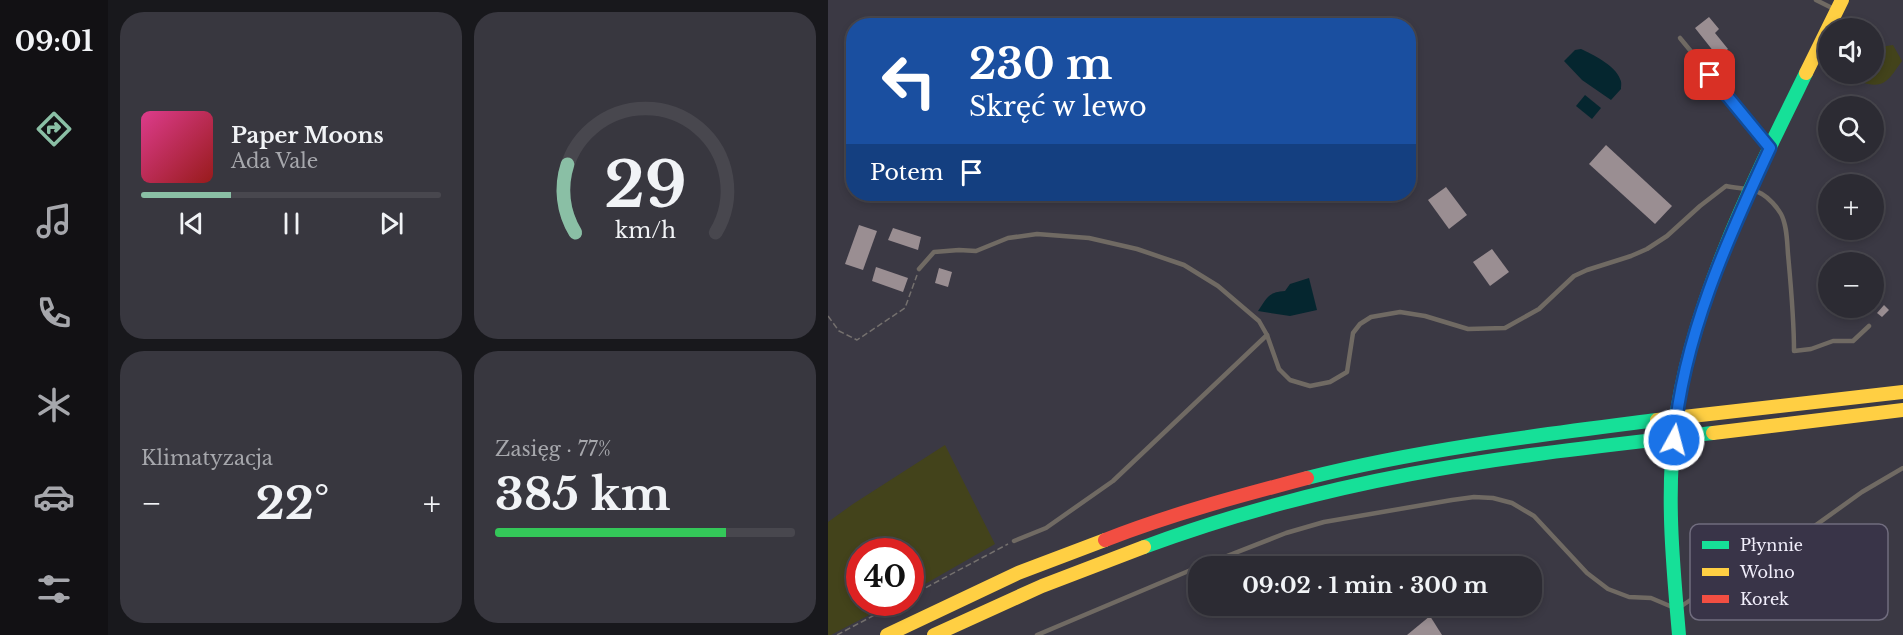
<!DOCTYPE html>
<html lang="pl">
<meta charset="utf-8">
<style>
body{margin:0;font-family:"Libre Baskerville",serif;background:#38373f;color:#f1f3f6;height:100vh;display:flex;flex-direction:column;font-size:22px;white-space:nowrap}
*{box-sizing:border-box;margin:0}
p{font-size:20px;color:#a6a7ac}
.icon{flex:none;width:33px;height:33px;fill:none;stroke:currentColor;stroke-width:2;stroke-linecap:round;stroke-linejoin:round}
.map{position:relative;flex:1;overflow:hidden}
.sheet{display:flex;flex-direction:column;gap:12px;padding:12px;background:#18181c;width:720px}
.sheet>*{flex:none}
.banner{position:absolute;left:18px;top:18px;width:570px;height:183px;border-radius:24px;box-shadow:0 3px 9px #0003,0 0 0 2px #48474e;background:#1a4fa0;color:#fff;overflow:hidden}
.buttons{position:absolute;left:990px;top:18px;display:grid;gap:12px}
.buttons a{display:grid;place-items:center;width:66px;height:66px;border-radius:50%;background:#2c2b33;box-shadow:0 3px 9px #0003,0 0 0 2px #48474e;font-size:30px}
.speed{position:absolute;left:18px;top:538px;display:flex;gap:12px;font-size:30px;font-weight:700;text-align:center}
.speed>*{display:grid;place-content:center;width:78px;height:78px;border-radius:50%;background:#2c2b33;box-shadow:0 3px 9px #0003,0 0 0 2px #48474e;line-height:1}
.speed .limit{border:9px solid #d22;background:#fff;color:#111}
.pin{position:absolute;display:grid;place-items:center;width:51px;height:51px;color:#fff;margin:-26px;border-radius:12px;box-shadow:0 3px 9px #0006}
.me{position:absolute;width:66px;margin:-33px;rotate:7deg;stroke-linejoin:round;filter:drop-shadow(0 0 4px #0008)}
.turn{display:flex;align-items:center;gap:21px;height:126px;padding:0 24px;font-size:27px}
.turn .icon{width:78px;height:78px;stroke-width:2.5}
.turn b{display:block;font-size:42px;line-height:51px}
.then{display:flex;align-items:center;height:57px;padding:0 24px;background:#0003;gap:12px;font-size:22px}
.big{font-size:45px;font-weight:700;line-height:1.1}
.sheet .tile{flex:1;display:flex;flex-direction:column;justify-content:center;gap:9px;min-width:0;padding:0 21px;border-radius:24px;background:#38373f}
.sheet .dial{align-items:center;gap:0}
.dial svg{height:156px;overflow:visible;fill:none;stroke:#48474e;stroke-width:7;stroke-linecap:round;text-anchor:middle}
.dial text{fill:#f1f3f6;stroke:none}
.song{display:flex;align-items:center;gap:18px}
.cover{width:72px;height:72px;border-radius:9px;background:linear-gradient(135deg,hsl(330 70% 55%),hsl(0 70% 35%))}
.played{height:6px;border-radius:3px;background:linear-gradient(90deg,#8abfa5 30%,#48474e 30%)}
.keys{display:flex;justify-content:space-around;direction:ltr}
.heat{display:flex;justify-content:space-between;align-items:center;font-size:33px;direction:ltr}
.charge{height:9px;border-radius:4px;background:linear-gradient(90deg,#34c759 77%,#48474e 0)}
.sheet .tiles{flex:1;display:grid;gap:12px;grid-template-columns:repeat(2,1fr)}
.trip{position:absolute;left:360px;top:556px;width:354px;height:60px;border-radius:24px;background:#2c2b33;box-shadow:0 3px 9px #0003,0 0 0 2px #48474e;font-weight:700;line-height:60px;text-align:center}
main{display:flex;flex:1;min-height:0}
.menu{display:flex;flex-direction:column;width:108px;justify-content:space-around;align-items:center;background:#121114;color:#a6a7ac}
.menu .icon{width:42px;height:42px}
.menu .current{color:#8abfa5}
.menu b{font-size:27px;color:#f1f3f6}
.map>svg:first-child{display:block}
.green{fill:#43431b}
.water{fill:#05262f}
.building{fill:#9a8e92}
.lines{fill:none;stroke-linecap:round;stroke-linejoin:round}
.path{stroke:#74706e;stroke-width:1.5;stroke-dasharray:6 3;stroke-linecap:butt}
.lane{stroke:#706a63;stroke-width:4.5}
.fast{stroke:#16e098;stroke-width:14}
.slow{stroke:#ffcf43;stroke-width:14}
.jam{stroke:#f24e42;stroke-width:14}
.route-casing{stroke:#114b97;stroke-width:15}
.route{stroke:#1a73e8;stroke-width:10}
.key{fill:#393448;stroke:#706c7e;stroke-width:1.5}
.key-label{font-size:16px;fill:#f1eefb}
</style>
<main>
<nav class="menu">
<b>09:01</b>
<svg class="icon current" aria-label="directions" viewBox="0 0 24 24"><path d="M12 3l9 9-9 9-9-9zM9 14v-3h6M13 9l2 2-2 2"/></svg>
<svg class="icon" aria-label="music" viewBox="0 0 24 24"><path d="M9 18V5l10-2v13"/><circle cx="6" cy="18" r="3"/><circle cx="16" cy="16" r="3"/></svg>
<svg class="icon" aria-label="phone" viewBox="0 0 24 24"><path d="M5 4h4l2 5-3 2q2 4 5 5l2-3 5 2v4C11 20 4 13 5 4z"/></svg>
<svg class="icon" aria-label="climate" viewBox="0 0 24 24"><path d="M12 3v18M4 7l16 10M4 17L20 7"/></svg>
<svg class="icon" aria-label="car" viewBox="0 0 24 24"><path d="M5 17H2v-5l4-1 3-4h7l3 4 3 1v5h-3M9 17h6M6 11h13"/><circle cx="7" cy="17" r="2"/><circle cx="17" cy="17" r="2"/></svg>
<svg class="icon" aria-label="filters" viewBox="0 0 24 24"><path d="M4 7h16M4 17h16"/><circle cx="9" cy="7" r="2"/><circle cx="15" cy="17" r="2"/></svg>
</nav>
<section class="sheet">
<div class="tiles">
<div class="tile">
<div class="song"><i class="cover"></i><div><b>Paper Moons</b><p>Ada Vale</p></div></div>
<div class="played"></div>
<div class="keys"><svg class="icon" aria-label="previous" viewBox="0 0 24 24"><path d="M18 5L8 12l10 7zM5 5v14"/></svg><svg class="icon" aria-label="pause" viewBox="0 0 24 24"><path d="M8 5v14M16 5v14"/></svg><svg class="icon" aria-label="next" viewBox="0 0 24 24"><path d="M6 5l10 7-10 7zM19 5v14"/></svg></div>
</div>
<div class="tile dial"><svg viewBox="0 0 100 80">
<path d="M14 69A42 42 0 1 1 86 69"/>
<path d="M14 69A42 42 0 0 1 10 34" stroke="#8abfa5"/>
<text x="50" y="56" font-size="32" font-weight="700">29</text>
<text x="50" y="72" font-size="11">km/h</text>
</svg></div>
<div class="tile"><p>Klimatyzacja</p>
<div class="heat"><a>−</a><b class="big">22°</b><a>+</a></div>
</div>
<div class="tile"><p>Zasięg · 77%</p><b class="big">385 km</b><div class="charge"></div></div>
</div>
</section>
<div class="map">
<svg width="1075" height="635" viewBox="0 0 1075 635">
<rect width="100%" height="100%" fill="#3b3944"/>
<g class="green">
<path d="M1065 45 1074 61C1061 79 1057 90 1033 82L1031 74H1046V48Z"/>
<polygon points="117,445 167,544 83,592 82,552 32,552 32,603 64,603 3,635 0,635 0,522 25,504"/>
</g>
<g class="water">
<path d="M753 49C764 54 788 66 792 79 794 82 793 86 793 89L783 100 754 80 736 61 747 50Z"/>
<polygon points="757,95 773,108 764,119 748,106"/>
<path d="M481 278 489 310 462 316 430 311C439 298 440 292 457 291L462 284Z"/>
</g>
<g class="building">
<polygon points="881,17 891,29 887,33 900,49 890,57 867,28"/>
<polygon points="778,145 844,206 827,224 761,164"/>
<polygon points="618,187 639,215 621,229 600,200"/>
<polygon points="31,225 49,231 35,270 17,264"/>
<polygon points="65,228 93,237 90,250 60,240"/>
<polygon points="664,249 681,272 662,286 645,262"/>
<polygon points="48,267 80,278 75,292 44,281"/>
<polygon points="111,268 124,272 120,287 107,283"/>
<polygon points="1056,305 1061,310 1054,317 1049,313"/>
<polygon points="602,616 614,635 579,635"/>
</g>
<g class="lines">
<g class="path">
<polyline points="0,316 11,331 29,340 77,308 89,275"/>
<polyline points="82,596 180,544"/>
<polyline points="9,635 69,603"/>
</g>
<g class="lane">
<polyline points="988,0 1006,9"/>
<polyline points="852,38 940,145"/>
<path d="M91 269 106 252 131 250 148 251 180 238 209 234 261 238 309 249 356 265 390 286 431 321 439 335 451 369 462 380 482 386 502 382 519 372 525 333 532 324 543 317 572 312 597 316 640 329 677 328 711 309 746 276 759 270 803 256 819 249 839 236 872 206 898 186C910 189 923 187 934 194 941 198 949 207 953 214 959 225 959 241 960 254 963 287 966 318 966 351L983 349 1005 341H1025L1041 326"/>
<polyline points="186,541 218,528 285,481 439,335"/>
<polyline points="371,567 458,533 496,522 624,500 646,497 665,498 684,503 706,516 759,573 780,589 801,597 823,598 849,609 870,595 887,592 903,586 1034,492 1075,468"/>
<polyline points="209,635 370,567"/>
</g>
<g class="fast">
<path d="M479 478C594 449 712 435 829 420"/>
<path d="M316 547C402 515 493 491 583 474 683 455 785 445 885 433"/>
<path d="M851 635C845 566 838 495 847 426 862 305 925 181 978 73"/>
</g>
<g class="slow">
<polyline points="978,73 1014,0"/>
<polyline points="829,420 1075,392"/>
<polyline points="885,433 1075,410"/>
<polyline points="59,635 190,573 277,540"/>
<polyline points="106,635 214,586 316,547"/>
</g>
<path class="jam" d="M277 540C343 514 411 496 479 478"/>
</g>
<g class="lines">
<defs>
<path id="route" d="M846 440C855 337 899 240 942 148L882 75"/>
</defs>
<use href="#route" class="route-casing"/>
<use href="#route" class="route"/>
</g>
<rect x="862" y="524" width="198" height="96" rx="9" class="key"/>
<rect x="874" y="541" width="27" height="8" fill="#16e098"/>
<rect x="874" y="568" width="27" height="8" fill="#ffcf43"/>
<rect x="874" y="595" width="27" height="8" fill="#f24e42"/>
<g class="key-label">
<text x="912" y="551">Płynnie</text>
<text x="912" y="578">Wolno</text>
<text x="912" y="605">Korek</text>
</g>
</svg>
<div class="buttons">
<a><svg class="icon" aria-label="sound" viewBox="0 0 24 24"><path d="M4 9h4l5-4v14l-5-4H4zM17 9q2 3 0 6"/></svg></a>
<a><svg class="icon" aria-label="search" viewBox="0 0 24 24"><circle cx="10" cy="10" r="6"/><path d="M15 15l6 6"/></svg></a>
<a>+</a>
<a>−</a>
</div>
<div class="speed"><div class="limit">40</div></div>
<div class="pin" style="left:882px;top:75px;background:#d93025"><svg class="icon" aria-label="arrive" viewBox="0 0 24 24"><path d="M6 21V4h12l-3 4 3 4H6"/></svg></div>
<svg class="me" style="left:846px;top:440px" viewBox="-20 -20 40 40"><circle r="17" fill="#1a73e8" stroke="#fff" stroke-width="3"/><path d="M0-11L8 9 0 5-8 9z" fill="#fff"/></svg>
<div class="trip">09:02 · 1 min · 300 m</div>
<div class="banner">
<div class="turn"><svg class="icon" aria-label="left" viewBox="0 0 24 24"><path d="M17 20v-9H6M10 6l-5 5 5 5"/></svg><div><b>230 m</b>Skręć w lewo</div></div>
<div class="then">Potem<svg class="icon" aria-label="arrive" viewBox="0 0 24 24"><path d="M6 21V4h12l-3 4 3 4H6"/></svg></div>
</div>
</div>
</main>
